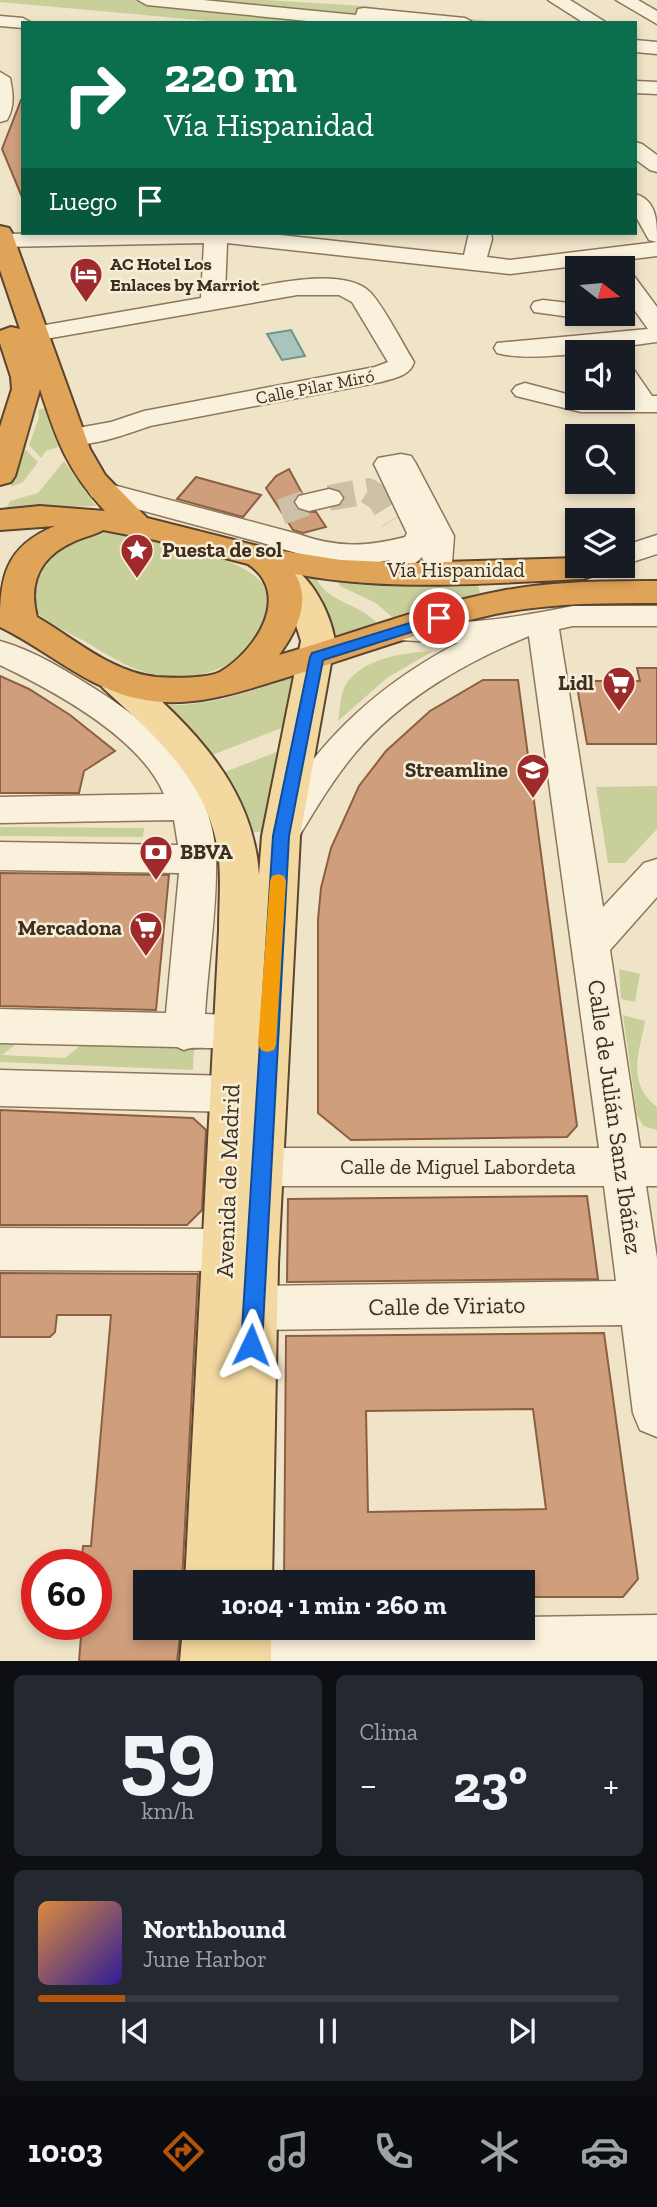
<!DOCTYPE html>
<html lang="es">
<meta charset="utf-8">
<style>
body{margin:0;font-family:"Zilla Slab",serif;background:#242831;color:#f1f3f6;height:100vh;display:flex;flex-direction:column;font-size:26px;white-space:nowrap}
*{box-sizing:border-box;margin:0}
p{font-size:23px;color:#9ea1a6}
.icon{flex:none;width:38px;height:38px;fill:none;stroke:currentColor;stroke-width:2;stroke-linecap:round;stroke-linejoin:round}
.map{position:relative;height:1661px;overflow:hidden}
.drawer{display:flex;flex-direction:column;gap:14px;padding:14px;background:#0d0f14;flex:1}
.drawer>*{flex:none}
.hud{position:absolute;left:21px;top:21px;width:616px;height:214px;border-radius:0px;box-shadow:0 4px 10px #0003;background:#0b6e4f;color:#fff;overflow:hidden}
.needle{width:46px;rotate:106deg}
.tools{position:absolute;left:565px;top:256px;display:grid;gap:14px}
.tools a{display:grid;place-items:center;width:70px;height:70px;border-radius:0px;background:#171b24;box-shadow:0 4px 10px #0003;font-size:35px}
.speed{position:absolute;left:21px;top:1549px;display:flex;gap:14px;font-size:35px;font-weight:700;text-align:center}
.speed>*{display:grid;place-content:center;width:91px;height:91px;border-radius:50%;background:#171b24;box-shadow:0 4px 10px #0003;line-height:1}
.speed .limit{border:10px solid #d22;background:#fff;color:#111}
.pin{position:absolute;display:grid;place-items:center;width:60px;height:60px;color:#fff;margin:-30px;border:4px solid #fff;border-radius:50%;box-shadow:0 2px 7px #0007}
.me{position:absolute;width:77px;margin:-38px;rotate:2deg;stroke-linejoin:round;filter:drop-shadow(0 0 5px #0008)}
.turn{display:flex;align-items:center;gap:24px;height:147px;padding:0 28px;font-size:32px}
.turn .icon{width:91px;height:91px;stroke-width:2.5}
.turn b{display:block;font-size:49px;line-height:60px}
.then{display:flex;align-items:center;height:66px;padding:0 28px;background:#0003;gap:14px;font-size:26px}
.big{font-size:52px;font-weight:700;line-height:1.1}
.drawer .card{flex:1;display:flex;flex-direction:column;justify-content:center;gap:10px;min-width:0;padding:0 24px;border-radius:10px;background:#242831}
.drawer .dial{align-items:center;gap:0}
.dial b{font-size:91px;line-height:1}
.song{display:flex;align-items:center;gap:21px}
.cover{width:84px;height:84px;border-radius:10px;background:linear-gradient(135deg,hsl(30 70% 55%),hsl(250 70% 35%))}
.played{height:7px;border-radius:4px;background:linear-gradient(90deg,#b45309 15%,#363941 15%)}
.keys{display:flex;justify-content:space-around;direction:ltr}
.heat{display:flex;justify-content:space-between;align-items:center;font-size:38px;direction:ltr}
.drawer .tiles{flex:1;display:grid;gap:14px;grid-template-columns:1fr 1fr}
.card:last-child{grid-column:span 2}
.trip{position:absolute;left:133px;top:1570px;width:402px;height:70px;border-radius:0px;background:#171b24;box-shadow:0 4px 10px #0003;font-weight:700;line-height:70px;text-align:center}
.tabs{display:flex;height:112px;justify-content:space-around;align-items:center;background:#090b0e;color:#9ea1a6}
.tabs .icon{width:49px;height:49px}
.tabs .active{color:#b45309}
.tabs b{font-size:32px;color:#f1f3f6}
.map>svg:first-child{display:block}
.green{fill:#c9cf9b}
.water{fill:#a9c4bc;stroke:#6f938a;stroke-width:2}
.building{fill:#cf9f7d;stroke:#8d5f41;stroke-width:2;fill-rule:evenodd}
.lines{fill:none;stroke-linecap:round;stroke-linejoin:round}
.minor-tunnel{stroke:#ccc0a6;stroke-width:26;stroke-dasharray:26 13;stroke-linecap:butt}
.minor-casing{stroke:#8d765c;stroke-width:3}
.major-casing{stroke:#5b4430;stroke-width:4}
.highway-casing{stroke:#5b4430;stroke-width:4}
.minor{fill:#faf1dc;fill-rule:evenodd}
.major{fill:#f3d9a0;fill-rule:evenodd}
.highway{fill:#e0a458;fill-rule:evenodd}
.route{fill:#1a73e8;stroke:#114b97;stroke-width:2}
.slow{fill:#f59e0b}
.labels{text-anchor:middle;stroke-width:5;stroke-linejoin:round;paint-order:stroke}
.far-poi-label{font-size:18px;font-weight:bold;fill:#3d2e20;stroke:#f7eed8;text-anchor:start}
.far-street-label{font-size:18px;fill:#3d2e20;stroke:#f7eed8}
.poi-label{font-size:21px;font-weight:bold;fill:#3d2e20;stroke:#f7eed8;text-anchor:end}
.street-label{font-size:21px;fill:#3d2e20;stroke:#f7eed8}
.near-street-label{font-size:24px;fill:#3d2e20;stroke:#f7eed8}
</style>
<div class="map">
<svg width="657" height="1661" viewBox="0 0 657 1661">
<rect width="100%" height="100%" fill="#f0e4c8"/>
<g class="green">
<polygon points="0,0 267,0 363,6 503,23 232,23 0,2"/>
<polygon points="45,408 49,410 61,446 46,451 41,458 29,445 39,417 38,410"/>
<polygon points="21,450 26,450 38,462 23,482 11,487"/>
<polygon points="64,461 96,506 6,509 10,501 38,493"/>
<path d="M101 532C136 534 242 555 262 583 271 597 269 609 264 623 249 661 208 680 168 677 137 674 112 658 86 642 73 635 39 620 33 606 29 598 29 584 28 575L42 555 83 535Z"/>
<path d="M303 576 316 578C328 603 359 603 377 623L333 636Z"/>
<polygon points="338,580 477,582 480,593 393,618 376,603 340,586"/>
<path d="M433 651 387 678 338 721C340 710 340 698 344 688 357 659 406 652 433 651Z"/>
<path d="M291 678 294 680 284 727 212 755 164 707 166 705C209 707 250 691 291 678Z"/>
<polygon points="279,751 265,831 247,833 222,773"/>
<polygon points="657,786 657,829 625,863 608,863 596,787"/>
<polygon points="0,827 144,828 143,837 0,836"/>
<polygon points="619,969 640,974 635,1002 621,999"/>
<path d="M623 1015 645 1021C639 1055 626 1082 657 1107V1130L643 1126 637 1115Z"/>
<polygon points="0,1038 20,1041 2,1055 65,1058 86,1041 186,1045 194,1048 193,1070 0,1062"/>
</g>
<polygon class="water" points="291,330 305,356 282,360 267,334"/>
<g class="building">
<polygon points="21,100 23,100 22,197 2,149"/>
<polygon points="289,469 302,493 297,495 293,503 298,511 316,512 326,527 303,533 293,530 266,488 276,476"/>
<polygon points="196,477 261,495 243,517 177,499"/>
<polygon points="637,668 657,668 657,744 587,744 576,681 640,681"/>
<polygon points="0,676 29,689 70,715 115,751 84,771 79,793 0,793"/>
<polygon points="483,680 518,680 577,1126 567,1137 351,1140 318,1113 318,920 321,888 331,848 359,786 386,751 430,711"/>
<polygon points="0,873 169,875 156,1010 0,1006"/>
<polygon points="0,1110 193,1118 206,1130 202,1210 187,1225 0,1225"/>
<polygon points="587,1196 598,1279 287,1282 288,1199"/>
<polygon points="0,1273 198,1274 182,1582 145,1582 145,1628 181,1628 177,1661 79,1661 82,1624 96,1624 96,1564 81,1564 83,1546 91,1546 111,1315 57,1315 55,1332 50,1337 0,1337"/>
<path d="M604 1333 638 1579 623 1597H523V1582H284L286 1336ZM533 1409 546 1509 368 1512 366 1411Z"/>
</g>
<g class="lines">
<g class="minor-tunnel">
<polyline points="329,498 368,491 380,499 393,520"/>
<polyline points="281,512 309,502"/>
</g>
<defs>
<g id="minor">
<polygon points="138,0 203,0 356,15 358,9 364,8 465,18 474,23 328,23 147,5"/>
<polygon points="548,0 570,0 607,23 584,23"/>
<polygon points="616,0 638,0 657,11 657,24"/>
<polygon points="0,16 23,18 32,23 23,23 23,28 0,26"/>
<polygon points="635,40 657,42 657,54 635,52"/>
<path d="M0 72 10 78C13 93 15 106 7 120L0 122Z"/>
<polygon points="635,81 657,82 657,94 635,93"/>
<polygon points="635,142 642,144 657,155 657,172 650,170 635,159"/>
<path d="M635 194C657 200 657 222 657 242L649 240 635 215Z"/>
<path d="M68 233H262L464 255 469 233H491L492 239 487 257 510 260 657 242V256L510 274 227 243 225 293C259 287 342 264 370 292 385 308 402 343 414 362 410 376 394 378 381 382L150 426C124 435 88 449 61 443L57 437 61 431 111 422 144 411 375 367 388 362 352 302 339 295H297L34 341 25 339 22 334 25 329 34 327 201 298 204 243 0 247V235L3 234Z"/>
<path d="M623 270 631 272 657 307V342C613 347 539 364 497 353L494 348 497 343 648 329 623 294Z"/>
<polygon points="543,300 578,304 578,313 589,313 578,318 534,312 531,307 534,302"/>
<polygon points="623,364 632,367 652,396 657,396 657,412 581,412 516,396 512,391 516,386 525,383 578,397 623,397 626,396 623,391"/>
<path d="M401 454 411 456 415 462 454 536 452 563 447 570 437 572 427 570 422 557C412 567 406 569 393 566L389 560C340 573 295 551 248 539 196 525 144 511 92 497L88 491 92 485 102 482 298 534C337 548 366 547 405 537L407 533 374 464 378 458Z"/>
<polygon points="329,489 339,492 343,498 339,504 309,511 299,508 295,502 299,496"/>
<polygon points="657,535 657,554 623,565 622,565 623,546"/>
<path d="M573 606H657V626H573L559 629 603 907 644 863 657 859V897L610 950 640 1148H657V1186H646L657 1258V1437L640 1430 633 1413 622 1325 253 1330 237 1324 231 1308 237 1292 253 1286 616 1281 604 1186H260L245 1181 239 1167 245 1153 260 1148H599L529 636C464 663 402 698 356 752 332 780 313 814 293 846L281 849 269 846 263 836C310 749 370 689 458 643L398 640 387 637 383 630 387 623C412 616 439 624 464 622 502 620 537 613 573 606Z"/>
<path d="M0 641C36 651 68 672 100 692 160 730 214 784 216 860 217 909 208 965 205 1014L227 1015C241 999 242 991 266 999L271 1011C254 1046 244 1049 206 1048 198 1048 191 1047 184 1050L177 1047 0 1043V1009L166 1013 179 873 0 870V842L178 845 174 820 0 823V797L164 794C140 737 54 691 0 665Z"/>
<polygon points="0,1070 232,1076 271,1088 277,1101 271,1114 257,1119 232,1112 0,1106"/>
<polygon points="0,1228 226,1229 263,1242 269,1257 263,1272 247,1278 226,1271 0,1270"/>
<polygon points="657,1615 657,1661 210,1661 206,1659 198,1641 204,1628 523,1628 523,1617"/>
</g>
<g id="major">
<path d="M276 559C308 568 330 610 335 641L300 836 278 1264 272 1582H185L219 930C219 902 222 872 217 845 204 777 151 732 103 688L97 679 103 670 115 667 127 670C191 726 253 785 259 875L262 836 301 641 290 606 260 570 264 563Z"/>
<polygon points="183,1628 271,1628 271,1661 180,1661"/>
</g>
<path id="highway" d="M0 226 9 228 12 233 90 449 105 475 147 518 270 549 341 560 410 563 578 558V565H597L599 568 594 575 583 579C488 583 390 592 295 574 312 601 296 632 279 655 353 634 426 605 501 591 553 581 605 581 657 581V603C597 603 537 603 478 618 415 634 353 657 291 676 243 691 191 710 140 699 86 688 48 650 0 627 0 578 4 547 55 526L0 530V510L40 506 105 511C67 470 57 441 40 389L15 476 11 482 0 485V427L12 389 11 377 0 343V331L11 327 20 329 0 270ZM103 530 155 540 248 564C293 594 256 651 220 672 207 679 171 678 156 677 111 672 75 639 37 617 28 583 40 557 73 542 83 537 95 535 103 530Z"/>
</defs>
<use href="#minor" class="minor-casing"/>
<use href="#major" class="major-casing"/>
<use href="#highway" class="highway-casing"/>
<use href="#minor" class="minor"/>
<use href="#major" class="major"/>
<use href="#highway" class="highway"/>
</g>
<polygon class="route" points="439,614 443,615 443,622 323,660 289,836 262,1345 259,1352 251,1355 244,1352 241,1345 273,836 310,657 312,653"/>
<polygon class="slow" points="278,874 284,876 286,881 276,1044 274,1050 267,1052 261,1050 258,1044 270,881 272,876"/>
<defs>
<symbol id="hotel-pin" viewBox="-11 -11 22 30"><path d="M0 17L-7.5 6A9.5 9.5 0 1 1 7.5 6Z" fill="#9e2a2b" stroke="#f7eed8"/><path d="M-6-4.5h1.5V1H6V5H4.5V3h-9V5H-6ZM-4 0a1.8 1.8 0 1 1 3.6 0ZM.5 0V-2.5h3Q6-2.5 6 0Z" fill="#fff"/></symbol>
<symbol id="sight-pin" viewBox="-11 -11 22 30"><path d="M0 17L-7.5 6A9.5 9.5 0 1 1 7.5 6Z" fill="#9e2a2b" stroke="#f7eed8"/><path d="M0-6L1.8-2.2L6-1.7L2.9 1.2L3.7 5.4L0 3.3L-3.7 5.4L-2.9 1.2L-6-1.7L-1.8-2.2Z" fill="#fff"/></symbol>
<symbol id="supermarket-pin" viewBox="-11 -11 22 30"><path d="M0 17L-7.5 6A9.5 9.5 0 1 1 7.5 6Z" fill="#9e2a2b" stroke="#f7eed8"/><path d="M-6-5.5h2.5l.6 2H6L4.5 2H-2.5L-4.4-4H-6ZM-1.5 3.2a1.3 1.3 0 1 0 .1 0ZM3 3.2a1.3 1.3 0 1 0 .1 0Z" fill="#fff"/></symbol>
<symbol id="school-pin" viewBox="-11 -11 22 30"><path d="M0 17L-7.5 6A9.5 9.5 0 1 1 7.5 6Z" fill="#9e2a2b" stroke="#f7eed8"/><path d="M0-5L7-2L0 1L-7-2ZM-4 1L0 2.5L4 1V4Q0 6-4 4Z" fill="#fff"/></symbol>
<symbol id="bank-pin" viewBox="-11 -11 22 30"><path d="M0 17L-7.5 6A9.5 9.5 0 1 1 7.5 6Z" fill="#9e2a2b" stroke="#f7eed8"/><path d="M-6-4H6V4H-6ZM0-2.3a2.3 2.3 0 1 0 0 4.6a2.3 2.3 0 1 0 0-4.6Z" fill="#fff"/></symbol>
</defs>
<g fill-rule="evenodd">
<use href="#hotel-pin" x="67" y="255" width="38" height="52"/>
<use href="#sight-pin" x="118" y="531" width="38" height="52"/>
<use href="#supermarket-pin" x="600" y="664" width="38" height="52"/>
<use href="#school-pin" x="514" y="751" width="38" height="52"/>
<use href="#bank-pin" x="137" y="833" width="38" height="52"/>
<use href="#supermarket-pin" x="127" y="909" width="38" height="52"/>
</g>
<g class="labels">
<g class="far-poi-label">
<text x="110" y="270">AC Hotel Los<tspan x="110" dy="21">Enlaces by Marriot</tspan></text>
</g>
<g class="far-street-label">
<text transform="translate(315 387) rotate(-11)" y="6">Calle Pilar Miró</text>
</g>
<g class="poi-label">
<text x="162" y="557" text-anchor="start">Puesta de sol</text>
<text x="594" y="690">Lidl</text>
<text x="508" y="777">Streamline</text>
<text x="180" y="859" text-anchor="start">BBVA</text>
<text x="122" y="935">Mercadona</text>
</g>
<g class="street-label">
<text x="456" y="577">Vía Hispanidad</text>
<text x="458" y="1174">Calle de Miguel Labordeta</text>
</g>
<g class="near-street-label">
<text transform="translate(615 1117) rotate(82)" y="8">Calle de Julián Sanz Ibáñez</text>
<text transform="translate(228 1181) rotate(-88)" y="8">Avenida de Madrid</text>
<text transform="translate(447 1306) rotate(-1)" y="8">Calle de Viriato</text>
</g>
</g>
</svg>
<div class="tools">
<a><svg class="needle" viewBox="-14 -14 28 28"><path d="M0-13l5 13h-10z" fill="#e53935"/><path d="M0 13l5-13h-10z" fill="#9ea1a6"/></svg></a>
<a><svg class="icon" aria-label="sound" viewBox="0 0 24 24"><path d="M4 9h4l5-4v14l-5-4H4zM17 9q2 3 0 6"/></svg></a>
<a><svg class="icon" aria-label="search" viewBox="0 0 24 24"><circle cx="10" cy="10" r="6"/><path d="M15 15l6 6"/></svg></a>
<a><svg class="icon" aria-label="layers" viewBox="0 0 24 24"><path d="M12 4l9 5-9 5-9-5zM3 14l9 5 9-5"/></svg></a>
</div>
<div class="speed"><div class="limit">60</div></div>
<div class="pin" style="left:439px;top:618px;background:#d93025"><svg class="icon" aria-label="arrive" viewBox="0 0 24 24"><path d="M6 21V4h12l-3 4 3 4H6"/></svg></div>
<svg class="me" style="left:251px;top:1345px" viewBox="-20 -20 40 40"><path d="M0-17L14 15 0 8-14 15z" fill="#1a73e8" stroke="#fff" stroke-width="4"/></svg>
<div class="trip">10:04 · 1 min · 260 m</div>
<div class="hud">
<div class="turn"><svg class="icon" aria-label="right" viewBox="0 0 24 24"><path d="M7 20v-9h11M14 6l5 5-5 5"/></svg><div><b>220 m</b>Vía Hispanidad</div></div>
<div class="then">Luego<svg class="icon" aria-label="arrive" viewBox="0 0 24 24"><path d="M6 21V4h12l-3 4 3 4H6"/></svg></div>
</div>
</div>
<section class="drawer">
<div class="tiles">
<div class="card dial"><b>59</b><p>km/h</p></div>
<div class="card"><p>Clima</p>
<div class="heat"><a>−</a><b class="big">23°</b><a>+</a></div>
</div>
<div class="card">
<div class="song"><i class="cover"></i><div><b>Northbound</b><p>June Harbor</p></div></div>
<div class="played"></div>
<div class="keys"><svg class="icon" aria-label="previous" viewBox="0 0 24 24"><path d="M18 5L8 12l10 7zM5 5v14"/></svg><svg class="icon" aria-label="pause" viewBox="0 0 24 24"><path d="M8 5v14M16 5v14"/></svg><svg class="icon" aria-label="next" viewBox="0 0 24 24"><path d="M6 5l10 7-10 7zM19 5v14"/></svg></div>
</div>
</div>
</section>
<nav class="tabs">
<b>10:03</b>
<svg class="icon active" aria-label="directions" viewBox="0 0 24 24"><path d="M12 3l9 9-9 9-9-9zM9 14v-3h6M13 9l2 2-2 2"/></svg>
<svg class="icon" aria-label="music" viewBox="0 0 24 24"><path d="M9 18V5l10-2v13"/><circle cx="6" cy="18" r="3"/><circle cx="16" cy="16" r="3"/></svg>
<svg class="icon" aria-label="phone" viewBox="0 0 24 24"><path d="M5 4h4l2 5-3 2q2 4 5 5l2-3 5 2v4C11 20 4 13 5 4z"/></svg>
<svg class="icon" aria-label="climate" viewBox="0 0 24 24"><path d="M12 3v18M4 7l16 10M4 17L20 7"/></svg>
<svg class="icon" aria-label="car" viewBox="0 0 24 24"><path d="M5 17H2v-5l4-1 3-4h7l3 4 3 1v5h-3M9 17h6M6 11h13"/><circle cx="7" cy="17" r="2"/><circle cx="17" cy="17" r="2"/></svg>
</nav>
